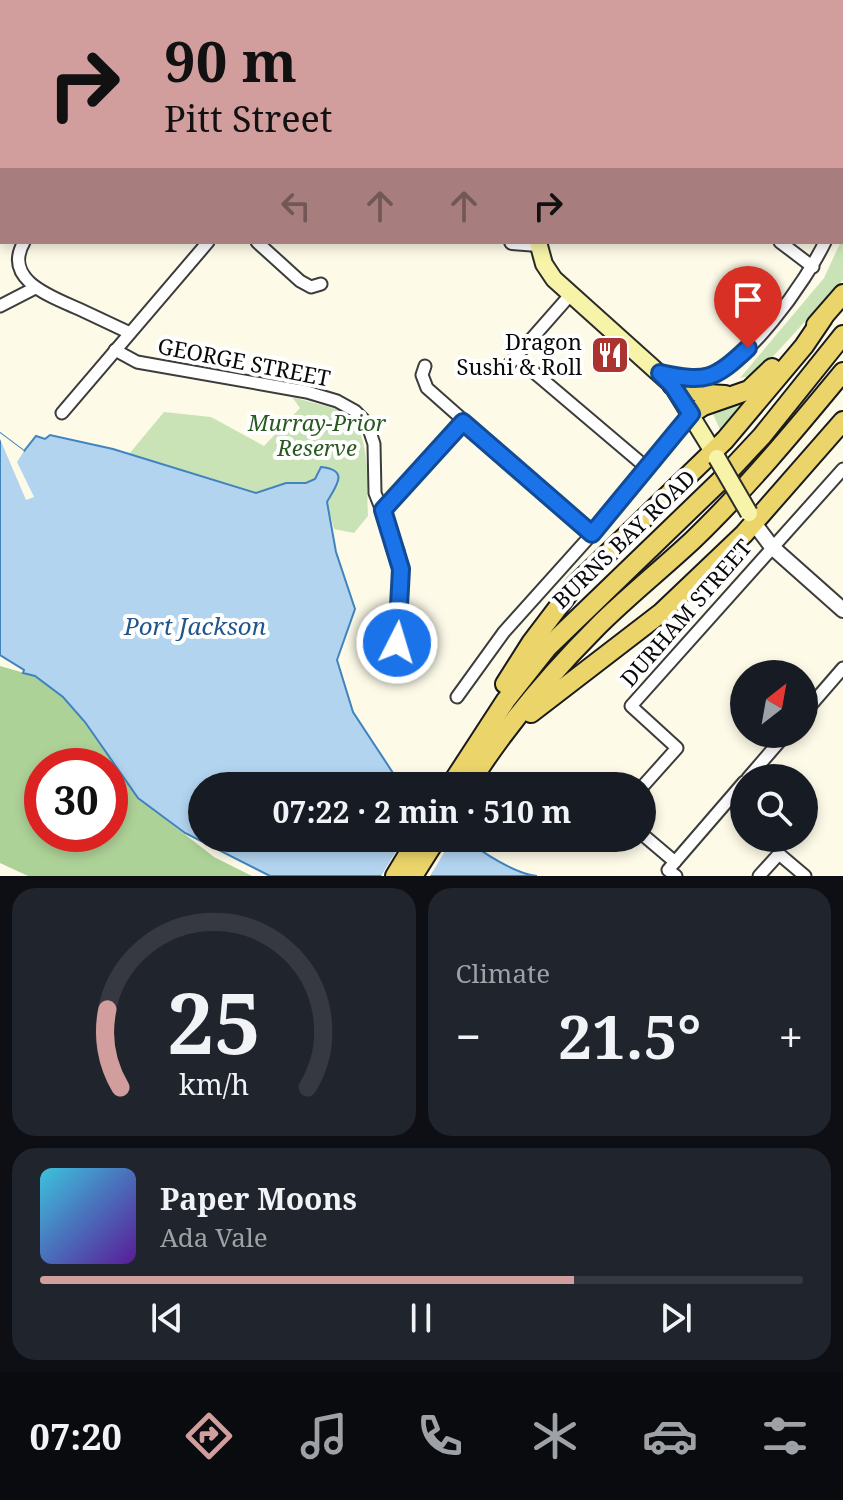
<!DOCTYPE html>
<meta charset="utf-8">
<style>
body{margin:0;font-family:"Noto Serif",serif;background:#20242c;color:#f1f3f6;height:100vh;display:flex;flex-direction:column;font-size:30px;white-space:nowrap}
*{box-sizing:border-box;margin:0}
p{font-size:26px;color:#9ea1a6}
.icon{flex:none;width:44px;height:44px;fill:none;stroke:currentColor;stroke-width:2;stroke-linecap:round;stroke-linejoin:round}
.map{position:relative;height:876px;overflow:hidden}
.panel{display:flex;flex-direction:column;gap:12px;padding:12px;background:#0d0f14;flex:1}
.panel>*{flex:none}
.banner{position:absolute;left:0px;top:0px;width:844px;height:244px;box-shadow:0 4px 12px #0003;background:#d29d9d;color:#111;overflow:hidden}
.needle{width:52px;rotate:31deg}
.controls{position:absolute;left:730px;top:660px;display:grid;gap:16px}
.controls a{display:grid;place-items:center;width:88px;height:88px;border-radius:50%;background:#171b24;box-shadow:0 4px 12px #0003;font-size:40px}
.speed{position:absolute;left:24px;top:748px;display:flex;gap:16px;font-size:40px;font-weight:700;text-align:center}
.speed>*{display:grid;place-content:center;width:104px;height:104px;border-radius:50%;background:#171b24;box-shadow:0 4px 12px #0003;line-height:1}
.speed .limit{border:12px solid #d22;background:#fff;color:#111}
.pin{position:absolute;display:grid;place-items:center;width:68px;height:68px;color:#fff;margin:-82px -34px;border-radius:50% 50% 50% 0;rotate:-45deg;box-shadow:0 0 8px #0007}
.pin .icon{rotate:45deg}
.me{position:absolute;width:88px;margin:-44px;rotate:5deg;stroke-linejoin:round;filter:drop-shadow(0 0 6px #0008)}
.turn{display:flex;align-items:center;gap:28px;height:168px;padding:0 32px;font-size:36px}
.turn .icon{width:104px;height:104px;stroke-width:2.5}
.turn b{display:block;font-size:56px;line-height:68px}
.lanes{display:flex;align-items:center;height:76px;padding:0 32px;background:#0003;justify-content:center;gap:40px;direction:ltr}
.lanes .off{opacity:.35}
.big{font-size:60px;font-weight:700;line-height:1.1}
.panel .tile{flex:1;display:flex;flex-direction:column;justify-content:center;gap:12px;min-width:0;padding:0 28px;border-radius:24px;background:#20242c}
.panel .dial{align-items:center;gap:0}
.dial svg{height:208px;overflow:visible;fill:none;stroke:#363941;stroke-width:7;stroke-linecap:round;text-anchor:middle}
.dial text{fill:#f1f3f6;stroke:none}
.song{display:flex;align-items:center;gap:24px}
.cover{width:96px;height:96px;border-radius:12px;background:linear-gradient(135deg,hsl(190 70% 55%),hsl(270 70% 35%))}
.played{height:8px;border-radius:4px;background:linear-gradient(90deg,#d29d9d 70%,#363941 70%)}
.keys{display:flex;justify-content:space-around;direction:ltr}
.heat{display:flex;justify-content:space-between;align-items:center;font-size:44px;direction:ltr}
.panel .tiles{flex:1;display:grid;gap:12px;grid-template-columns:1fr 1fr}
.tile:last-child{grid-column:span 2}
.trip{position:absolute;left:188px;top:772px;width:468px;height:80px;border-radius:40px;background:#171b24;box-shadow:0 4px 12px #0003;font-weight:700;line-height:80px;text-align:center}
.tabs{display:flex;height:128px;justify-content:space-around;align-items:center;background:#090b0e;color:#9ea1a6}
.tabs .icon{width:56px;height:56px}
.tabs .on{color:#d29d9d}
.tabs b{font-size:36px;color:#f1f3f6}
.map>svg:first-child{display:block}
.green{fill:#cae3b6}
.forest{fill:#add297;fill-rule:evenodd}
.water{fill:#b2d4ef;stroke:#4083bf;stroke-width:2}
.pier{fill:#fdfae8}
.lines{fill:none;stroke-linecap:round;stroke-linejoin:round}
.minor-casing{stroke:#3c3c3c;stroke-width:15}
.tertiary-casing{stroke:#3c3c3c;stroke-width:18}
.secondary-casing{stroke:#2b2b2b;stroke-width:20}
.primary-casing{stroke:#1a1a1a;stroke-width:22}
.minor{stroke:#fff;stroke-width:11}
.tertiary{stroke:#fff;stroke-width:14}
.secondary{stroke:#f7f4a9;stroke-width:16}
.primary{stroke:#ebd56a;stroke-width:18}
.secondary-bridge-casing{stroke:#2b2b2b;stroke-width:20;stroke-linecap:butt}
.secondary-bridge{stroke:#f7f4a9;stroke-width:16}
.route-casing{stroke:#114b97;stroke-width:20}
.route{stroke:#1a73e8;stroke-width:14}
.labels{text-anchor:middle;stroke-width:8;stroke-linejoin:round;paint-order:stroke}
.poi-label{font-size:22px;fill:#090909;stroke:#fff;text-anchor:end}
.street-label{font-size:22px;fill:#090909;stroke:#fff}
.park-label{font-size:22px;font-style:italic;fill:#295921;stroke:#fff}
.water-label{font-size:24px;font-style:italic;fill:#21568d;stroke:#fff}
</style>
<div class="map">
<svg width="843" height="876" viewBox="0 0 843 876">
<rect width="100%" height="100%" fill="#fdfae8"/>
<g class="green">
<polygon points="843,237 843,280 756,375 740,378 824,278"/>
<path d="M292 397 344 411C373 433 366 483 368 516L354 533 334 529 327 502 339 482 315 479 306 483H286L256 493 129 454 164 412 211 417 264 446 300 408Z"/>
<polygon points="747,399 752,403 722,434 712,412"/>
</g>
<path class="forest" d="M0 666 35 676 63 696 85 722 138 798 214 857 252 876H28L0 863ZM42 766H110V834H42Z"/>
<path class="water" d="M0 433 24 451 36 436 45 439 50 435 113 449 256 493 286 483H306L315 479 321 467C351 470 335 487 327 502L336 552 355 609 337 660 353 712 395 776 407 786H202V838H466C481 853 517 874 537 876H270L185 833 138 798 85 722 63 697 35 676 23 673 24 670 0 655Z"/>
<g class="pier">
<polygon points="0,433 24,451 17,462 34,497 26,500 0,439"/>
<polygon points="404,838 453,838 430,876 381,876"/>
</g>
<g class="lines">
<defs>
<g id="minor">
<polyline points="692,0 692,2"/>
<polyline points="733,0 735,2"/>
<polyline points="55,2 57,0"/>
<polyline points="400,2 402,0"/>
<polyline points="0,67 2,65"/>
<polyline points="842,100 843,101"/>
<polyline points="842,208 843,206"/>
<path d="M24 242C2 280 52 297 79 309 96 317 113 325 130 333"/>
<polyline points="257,242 300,281 311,287 321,284"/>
<polyline points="780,242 813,267"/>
<polyline points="0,306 35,288"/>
<polyline points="115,350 137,362 307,392 337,401 355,411 367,423 374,444 375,493 398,551 401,569 400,626 397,643"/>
<polyline points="516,357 647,468"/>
<polyline points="425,366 422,375 427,388 592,534"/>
<polyline points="505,369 571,294"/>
<path d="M661 373C674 376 690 382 703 378 746 368 806 281 825 242"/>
<polyline points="62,413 208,242"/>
<polyline points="383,510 463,422"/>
<polyline points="457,697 504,632 592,534 691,414"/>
<polyline points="804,713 843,668"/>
<polyline points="748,778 786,734"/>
<polyline points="643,786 677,748 631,706 843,469"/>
<polyline points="642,834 675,862"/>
<polyline points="676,876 668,870 744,782"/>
<polyline points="759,876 779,854 805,876"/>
</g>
<g id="tertiary">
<polyline points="239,0 241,2"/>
<polyline points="512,242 538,244"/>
<polyline points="754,523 772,547 843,610"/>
</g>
<g id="secondary">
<polyline points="510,0 510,2"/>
<polyline points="538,242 544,264 554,279 672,385 717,458"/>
</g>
<g id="primary">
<polyline points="816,325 843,294"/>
<polyline points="672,385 707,394 725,395"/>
<polyline points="691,414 703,406 749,390 772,368"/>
<polyline points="505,684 531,643 575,585 725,440 804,346 823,318"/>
<polyline points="531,713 661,613 744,534 843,421"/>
<polyline points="450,786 506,700 548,647 720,481 762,436 843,335"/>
<path d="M468 786C505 727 549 675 598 626 628 596 662 569 693 540 747 488 795 430 843 372"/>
<polyline points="395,876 418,838"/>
<polyline points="413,876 437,838"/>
</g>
</defs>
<use href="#minor" class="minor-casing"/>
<use href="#tertiary" class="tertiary-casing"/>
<use href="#secondary" class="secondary-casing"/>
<use href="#primary" class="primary-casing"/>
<use href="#minor" class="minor"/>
<use href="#tertiary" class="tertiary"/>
<use href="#secondary" class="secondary"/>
<use href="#primary" class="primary"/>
<defs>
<polyline id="secondary-bridge" points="717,458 749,513"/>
</defs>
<use href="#secondary-bridge" class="secondary-bridge-casing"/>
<use href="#secondary-bridge" class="secondary-bridge"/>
</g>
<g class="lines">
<defs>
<path id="route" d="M397 643 401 569 383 510 463 422 592 534 691 414 672 385 660 373C706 383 714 380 748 348"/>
</defs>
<use href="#route" class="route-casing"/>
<use href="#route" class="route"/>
</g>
<defs>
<symbol id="restaurant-square" viewBox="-11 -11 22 22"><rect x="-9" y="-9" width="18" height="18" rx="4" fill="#ab3330" stroke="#fff"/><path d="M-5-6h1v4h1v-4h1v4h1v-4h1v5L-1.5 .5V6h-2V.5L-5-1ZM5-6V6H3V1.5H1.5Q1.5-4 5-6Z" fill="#fff"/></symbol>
</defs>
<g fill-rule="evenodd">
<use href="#restaurant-square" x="588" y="333" width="44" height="44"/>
</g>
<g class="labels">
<g class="poi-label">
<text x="582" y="350">Dragon<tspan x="582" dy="25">Sushi &amp; Roll</tspan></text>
</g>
<g class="street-label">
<text transform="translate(244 362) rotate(11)" y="8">GEORGE STREET</text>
<text transform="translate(624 539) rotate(-44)" y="8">BURNS BAY ROAD</text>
<text transform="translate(686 613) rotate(-49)" y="8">DURHAM STREET</text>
</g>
<g class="park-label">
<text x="317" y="431">Murray-Prior<tspan x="317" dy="25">Reserve</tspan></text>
</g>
<g class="water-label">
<text x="195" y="635">Port Jackson</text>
</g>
</g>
</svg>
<div class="controls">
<a><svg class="needle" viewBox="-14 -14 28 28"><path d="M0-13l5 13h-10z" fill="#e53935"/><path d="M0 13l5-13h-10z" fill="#9ea1a6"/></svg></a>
<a><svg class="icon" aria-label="search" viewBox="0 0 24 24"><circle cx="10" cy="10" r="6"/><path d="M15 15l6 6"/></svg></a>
</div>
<div class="speed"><div class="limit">30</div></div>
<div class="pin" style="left:748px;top:348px;background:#d93025"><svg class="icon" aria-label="arrive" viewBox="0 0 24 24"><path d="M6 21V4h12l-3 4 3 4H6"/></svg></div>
<svg class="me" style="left:397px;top:643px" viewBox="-20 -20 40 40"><circle r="17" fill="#1a73e8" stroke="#fff" stroke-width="3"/><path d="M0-11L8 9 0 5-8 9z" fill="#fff"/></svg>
<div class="trip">07:22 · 2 min · 510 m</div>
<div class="banner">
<div class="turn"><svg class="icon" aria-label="right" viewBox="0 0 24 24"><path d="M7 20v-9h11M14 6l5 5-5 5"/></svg><div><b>90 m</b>Pitt Street</div></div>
<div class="lanes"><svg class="icon off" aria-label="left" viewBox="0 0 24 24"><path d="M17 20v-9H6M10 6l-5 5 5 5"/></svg><svg class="icon off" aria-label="ahead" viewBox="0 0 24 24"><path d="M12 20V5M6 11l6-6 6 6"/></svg><svg class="icon off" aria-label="ahead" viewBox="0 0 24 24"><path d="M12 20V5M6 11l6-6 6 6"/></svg><svg class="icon" aria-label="right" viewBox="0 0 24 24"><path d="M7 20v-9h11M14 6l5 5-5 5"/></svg></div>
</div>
</div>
<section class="panel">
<div class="tiles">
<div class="tile dial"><svg viewBox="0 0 100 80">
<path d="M14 69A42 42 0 1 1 86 69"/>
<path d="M14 69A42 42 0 0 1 9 39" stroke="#d29d9d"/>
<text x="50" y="56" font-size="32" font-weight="700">25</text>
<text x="50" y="72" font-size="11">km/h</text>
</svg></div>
<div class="tile"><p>Climate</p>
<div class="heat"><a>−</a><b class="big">21.5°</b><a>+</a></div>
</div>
<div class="tile">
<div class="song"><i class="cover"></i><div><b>Paper Moons</b><p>Ada Vale</p></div></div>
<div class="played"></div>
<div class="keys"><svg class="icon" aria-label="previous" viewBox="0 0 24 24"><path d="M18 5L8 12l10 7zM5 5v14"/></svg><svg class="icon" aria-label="pause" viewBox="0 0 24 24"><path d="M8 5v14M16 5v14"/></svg><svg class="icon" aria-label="next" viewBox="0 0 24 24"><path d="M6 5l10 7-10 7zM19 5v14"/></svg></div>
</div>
</div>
</section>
<nav class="tabs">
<b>07:20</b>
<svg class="icon on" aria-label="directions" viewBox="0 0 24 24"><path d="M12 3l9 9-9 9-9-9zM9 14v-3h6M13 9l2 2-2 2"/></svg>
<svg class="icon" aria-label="music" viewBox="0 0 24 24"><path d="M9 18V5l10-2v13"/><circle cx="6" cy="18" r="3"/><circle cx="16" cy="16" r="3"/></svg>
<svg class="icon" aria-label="phone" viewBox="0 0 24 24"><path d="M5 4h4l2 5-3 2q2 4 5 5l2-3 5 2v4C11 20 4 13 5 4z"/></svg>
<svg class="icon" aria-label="climate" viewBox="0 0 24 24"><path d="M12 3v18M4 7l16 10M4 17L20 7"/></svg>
<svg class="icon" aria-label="car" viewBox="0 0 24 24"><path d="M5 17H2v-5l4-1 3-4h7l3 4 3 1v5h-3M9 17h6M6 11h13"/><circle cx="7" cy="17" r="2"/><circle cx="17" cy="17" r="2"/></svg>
<svg class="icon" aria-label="filters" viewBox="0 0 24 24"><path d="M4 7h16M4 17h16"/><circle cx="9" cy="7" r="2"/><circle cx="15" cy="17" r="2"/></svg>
</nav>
